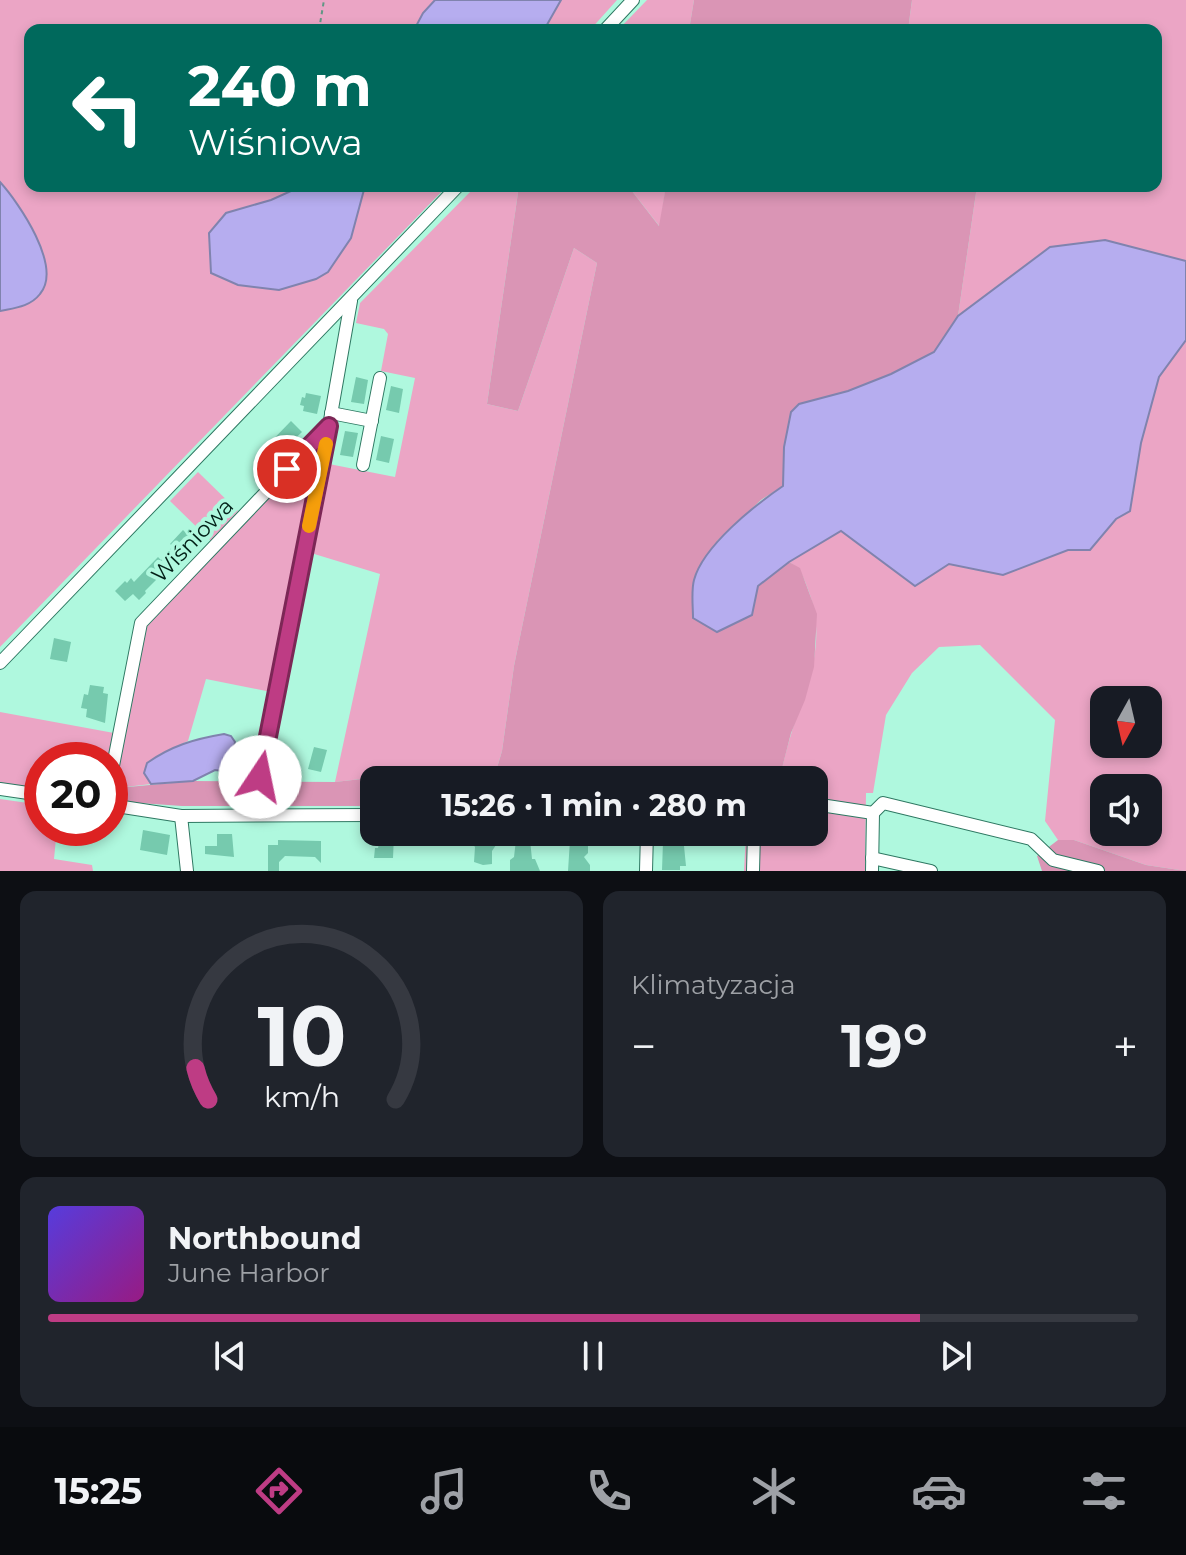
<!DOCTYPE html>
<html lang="pl">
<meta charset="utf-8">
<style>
body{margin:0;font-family:Montserrat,sans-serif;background:#20242c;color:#f1f3f6;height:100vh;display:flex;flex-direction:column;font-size:30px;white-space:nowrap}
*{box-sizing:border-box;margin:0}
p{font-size:26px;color:#9ea1a6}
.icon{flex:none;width:44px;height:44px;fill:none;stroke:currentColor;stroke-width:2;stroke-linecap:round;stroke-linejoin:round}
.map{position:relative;height:871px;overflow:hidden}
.side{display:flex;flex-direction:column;gap:20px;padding:20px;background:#0d0f14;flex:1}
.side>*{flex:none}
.top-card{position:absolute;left:24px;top:24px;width:1138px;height:168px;border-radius:16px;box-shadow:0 4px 12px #0003;background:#00695c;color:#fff;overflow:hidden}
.needle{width:52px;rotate:188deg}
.tools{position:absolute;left:1090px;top:686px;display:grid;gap:16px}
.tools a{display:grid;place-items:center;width:72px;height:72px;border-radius:16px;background:#171b24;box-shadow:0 4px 12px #0003;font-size:40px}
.speed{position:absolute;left:24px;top:742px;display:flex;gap:16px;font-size:40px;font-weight:700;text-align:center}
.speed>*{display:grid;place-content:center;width:104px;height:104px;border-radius:50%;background:#171b24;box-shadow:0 4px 12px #0003;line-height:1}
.speed .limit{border:12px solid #d22;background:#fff;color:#111}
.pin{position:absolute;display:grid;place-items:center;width:68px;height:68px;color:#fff;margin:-34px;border:4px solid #fff;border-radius:50%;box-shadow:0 2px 8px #0007}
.me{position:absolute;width:88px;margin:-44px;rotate:11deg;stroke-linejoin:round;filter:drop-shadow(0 0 6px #0008)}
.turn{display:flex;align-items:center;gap:28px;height:168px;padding:0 32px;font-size:36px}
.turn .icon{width:104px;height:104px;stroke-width:2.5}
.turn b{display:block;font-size:56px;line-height:68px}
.big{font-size:60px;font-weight:700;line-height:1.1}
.side .tile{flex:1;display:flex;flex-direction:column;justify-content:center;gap:12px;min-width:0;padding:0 28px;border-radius:16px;background:#20242c}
.side .dial{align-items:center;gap:0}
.dial svg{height:208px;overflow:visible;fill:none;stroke:#363941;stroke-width:7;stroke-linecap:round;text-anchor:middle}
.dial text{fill:#f1f3f6;stroke:none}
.song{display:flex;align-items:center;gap:24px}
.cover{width:96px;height:96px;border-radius:12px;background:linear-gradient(135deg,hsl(250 70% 55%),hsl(310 70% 35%))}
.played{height:8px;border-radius:4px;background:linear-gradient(90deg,#be3c84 80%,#363941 80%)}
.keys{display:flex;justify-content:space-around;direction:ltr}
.heat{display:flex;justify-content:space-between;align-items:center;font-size:44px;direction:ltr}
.side .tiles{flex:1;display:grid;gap:20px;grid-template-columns:1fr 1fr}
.tile:last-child{grid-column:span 2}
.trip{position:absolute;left:360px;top:766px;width:468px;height:80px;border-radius:16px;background:#171b24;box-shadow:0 4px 12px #0003;font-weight:700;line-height:80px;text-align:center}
.tabs{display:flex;height:128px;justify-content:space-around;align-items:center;background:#090b0e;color:#9ea1a6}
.tabs .icon{width:56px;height:56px}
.tabs .selected{color:#be3c84}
.tabs b{font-size:36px;color:#f1f3f6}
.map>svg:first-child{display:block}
.green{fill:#eba5c5;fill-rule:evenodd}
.forest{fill:#da95b5}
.water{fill:#b6adef;stroke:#8083ae;stroke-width:2}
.building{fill:#76caae}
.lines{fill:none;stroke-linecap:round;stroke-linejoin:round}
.minor-casing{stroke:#2e7862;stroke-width:14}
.path{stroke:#619785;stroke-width:2;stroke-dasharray:4 4;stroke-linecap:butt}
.minor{stroke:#fff;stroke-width:12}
.route-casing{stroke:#7c2756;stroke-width:20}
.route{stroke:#be3c84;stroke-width:14}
.slow{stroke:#f59e0b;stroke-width:14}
.labels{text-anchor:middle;stroke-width:8;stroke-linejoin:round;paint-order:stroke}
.street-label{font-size:22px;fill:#022017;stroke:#aff8de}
</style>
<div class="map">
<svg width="1186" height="871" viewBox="0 0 1186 871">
<rect width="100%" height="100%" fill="#aff8de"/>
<g class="green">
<polygon points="0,0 617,0 590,30 30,30 30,186 447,186 0,647"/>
<polygon points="647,0 694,0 689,30 618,30"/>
<polygon points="912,0 1186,0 1186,261 1105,240 1050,247 958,316 977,186 1156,186 1156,30 908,30"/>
<polygon points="476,186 519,186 487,404 518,411 574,248 597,263 514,666 502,751 494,778 422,772 335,782 380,574 311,553 329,464 395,477 415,378 381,371 388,334 384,329 356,323 360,303"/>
<polygon points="628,186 666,186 660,227"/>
<path d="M1186 340V871L1146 865 1074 840H1058L1045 821 1055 720 980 645 939 647 912 673 886 715 873 793H866L865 871H744L746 832H814V780H779C783 764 787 747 792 731 808 685 827 641 809 592 804 579 802 569 789 562L841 531 949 563 1003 575 1068 550H1090L1116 519 1130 511 1141 443 1159 377ZM1104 700H1148V744H1104ZM1104 788H1148V832H1104Z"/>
<polygon points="310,453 318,457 271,692 206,679 188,741 160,754 144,773 151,784 117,788 112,773 143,624"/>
<polygon points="198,472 238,511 211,541 170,501"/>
<polygon points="0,712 114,733 109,760 42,760 42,789 0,783"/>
<polygon points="0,799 42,805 42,828 57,828 54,859 92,865 93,871 0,871"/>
</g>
<g class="forest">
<polygon points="694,0 912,0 908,30 689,30"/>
<polygon points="519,186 628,186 659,226 666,186 977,186 958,316 934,352 891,374 848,391 799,404 784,447 783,486 761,500 717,541 752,615 758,586 789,562 800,568 817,614 814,667 805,700 791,733 779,780 374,780 374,806 182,806 125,802 117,788 193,781 335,782 422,772 494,778 502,751 514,666 597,263 574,248 518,411 487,404"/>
<polygon points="1058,840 1074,840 1146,865 1186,871 1042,871 1037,856"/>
</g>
<g class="water">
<polygon points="435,0 561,0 544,30 414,30 423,13"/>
<path d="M0 182C19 203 63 267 40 294 30 307 14 308 0 311Z"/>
<polygon points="302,186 365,186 351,238 328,272 316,279 279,290 238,285 211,273 209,233 226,213 271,200"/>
<path d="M1105 240 1186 261V340L1159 377 1141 443 1130 511 1116 519 1090 550H1068L1003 575 949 564 915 586 841 531 789 562 758 586 752 615 717 632 693 618C693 606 691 591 694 580 703 546 755 505 783 486L784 447 791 412 799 404 848 391 891 374 934 352 958 316 1050 247Z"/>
<path d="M224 734 231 736 235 742 231 764 223 771 215 770 193 781 151 784 144 773 147 763C171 746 194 739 224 734Z"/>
</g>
<g class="building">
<polygon points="356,377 368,380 364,404 351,402"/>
<polygon points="391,386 403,389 399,413 386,410"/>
<polygon points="306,393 321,396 317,414 303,411 304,406 300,405 302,397 305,398"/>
<polygon points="291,421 302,432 263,469 255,462 257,456"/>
<polygon points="345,431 358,433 353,457 340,455"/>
<polygon points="381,436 394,439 389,463 376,460"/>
<polygon points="189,529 198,538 145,591 146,593 139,600 133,594 125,601 115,591 125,581 127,583 131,578 134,582 158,557 161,560 173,546 170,544 183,530 186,533"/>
<polygon points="54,638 71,642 67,662 50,659"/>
<polygon points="90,685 104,687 103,693 108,694 105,723 86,717 87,709 81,708 84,694 88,695"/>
<polygon points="314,747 327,750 321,772 308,769"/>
<polygon points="70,828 96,828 95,839 69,835"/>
<polygon points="143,830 170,835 167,855 140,850"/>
<polygon points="217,834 232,834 234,857 205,854 205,846 217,846"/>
<polygon points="394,835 393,858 374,858 375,848 378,848 380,839"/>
<polygon points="278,840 321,841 321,863 315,857 285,856 279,862 279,871 268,871 268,845 278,845"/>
<polygon points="470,840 487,840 496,845 492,851 492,864 483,865 474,862 475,847"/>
<polygon points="516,840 530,840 532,859 535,859 540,871 510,871 510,860 514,857"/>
<polygon points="570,840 588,840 588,853 584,857 590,865 590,871 568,871"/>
<polygon points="663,842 684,846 686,866 680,866 680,870 662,870"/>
</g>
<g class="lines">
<defs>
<g id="minor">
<polyline points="605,30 633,0"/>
<polyline points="331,413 372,421"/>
<polyline points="363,465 380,378"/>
<polyline points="0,663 458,186"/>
<polyline points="260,777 329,426"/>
<polyline points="110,781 141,623 329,426 351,301"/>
<polyline points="0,789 42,795"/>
<polyline points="814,804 873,813"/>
<polyline points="110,805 181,816 374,815"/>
<polyline points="873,813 883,803 1031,839 1053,860 1098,871"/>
<polyline points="181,816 187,871"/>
<polyline points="872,858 931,871"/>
<polyline points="646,871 647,832"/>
<polyline points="753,871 754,832"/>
<polyline points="872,871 873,813"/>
</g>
</defs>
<use href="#minor" class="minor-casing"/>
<polyline class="path" points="319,30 324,0"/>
<use href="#minor" class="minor"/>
</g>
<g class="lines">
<defs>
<polyline id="route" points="260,777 329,426 287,469"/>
</defs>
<use href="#route" class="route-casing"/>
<use href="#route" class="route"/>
<polyline class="slow" points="309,526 326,444"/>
</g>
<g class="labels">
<g class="street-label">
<text transform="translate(192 540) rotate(-46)" y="8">Wiśniowa</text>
</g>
</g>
</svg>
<div class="tools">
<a><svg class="needle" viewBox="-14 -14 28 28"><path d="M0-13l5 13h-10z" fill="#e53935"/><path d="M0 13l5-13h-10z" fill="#9ea1a6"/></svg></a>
<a><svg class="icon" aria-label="sound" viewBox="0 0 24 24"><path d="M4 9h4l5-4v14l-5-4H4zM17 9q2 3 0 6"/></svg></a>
</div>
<div class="speed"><div class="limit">20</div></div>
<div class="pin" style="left:287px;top:469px;background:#d93025"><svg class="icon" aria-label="arrive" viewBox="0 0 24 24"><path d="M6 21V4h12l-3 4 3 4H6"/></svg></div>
<svg class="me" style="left:260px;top:777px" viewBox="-20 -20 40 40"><circle r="19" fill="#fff"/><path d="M0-13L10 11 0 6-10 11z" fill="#be3c84"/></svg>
<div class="trip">15:26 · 1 min · 280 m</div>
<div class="top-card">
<div class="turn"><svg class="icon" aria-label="left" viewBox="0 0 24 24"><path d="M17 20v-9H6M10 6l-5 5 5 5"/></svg><div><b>240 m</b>Wiśniowa</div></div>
</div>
</div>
<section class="side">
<div class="tiles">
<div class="tile dial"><svg viewBox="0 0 100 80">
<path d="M14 69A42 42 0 1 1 86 69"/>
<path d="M14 69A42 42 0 0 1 9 57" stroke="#be3c84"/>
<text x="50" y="56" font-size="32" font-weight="700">10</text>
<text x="50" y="72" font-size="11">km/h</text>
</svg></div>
<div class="tile"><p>Klimatyzacja</p>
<div class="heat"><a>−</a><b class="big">19°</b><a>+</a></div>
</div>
<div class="tile">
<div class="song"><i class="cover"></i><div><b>Northbound</b><p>June Harbor</p></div></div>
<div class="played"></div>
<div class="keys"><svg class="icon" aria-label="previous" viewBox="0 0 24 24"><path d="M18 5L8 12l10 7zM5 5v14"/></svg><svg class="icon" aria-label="pause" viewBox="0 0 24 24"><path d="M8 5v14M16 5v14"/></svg><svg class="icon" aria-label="next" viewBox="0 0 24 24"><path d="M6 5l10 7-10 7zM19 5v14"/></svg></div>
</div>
</div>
</section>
<nav class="tabs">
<b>15:25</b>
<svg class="icon selected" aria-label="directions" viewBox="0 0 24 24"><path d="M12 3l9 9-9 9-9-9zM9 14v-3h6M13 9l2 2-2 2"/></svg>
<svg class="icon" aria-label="music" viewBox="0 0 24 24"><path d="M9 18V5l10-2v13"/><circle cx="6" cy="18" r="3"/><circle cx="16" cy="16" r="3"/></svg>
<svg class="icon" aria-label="phone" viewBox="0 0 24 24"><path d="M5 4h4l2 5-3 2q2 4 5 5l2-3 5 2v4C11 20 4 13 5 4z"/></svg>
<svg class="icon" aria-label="climate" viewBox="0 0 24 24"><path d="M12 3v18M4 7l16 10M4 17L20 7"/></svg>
<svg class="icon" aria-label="car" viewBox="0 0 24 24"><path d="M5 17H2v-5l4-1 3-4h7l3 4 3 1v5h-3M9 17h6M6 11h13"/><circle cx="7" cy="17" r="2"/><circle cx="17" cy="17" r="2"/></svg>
<svg class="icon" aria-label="filters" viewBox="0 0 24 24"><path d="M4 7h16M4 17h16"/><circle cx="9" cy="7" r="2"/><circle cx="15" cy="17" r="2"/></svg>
</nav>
